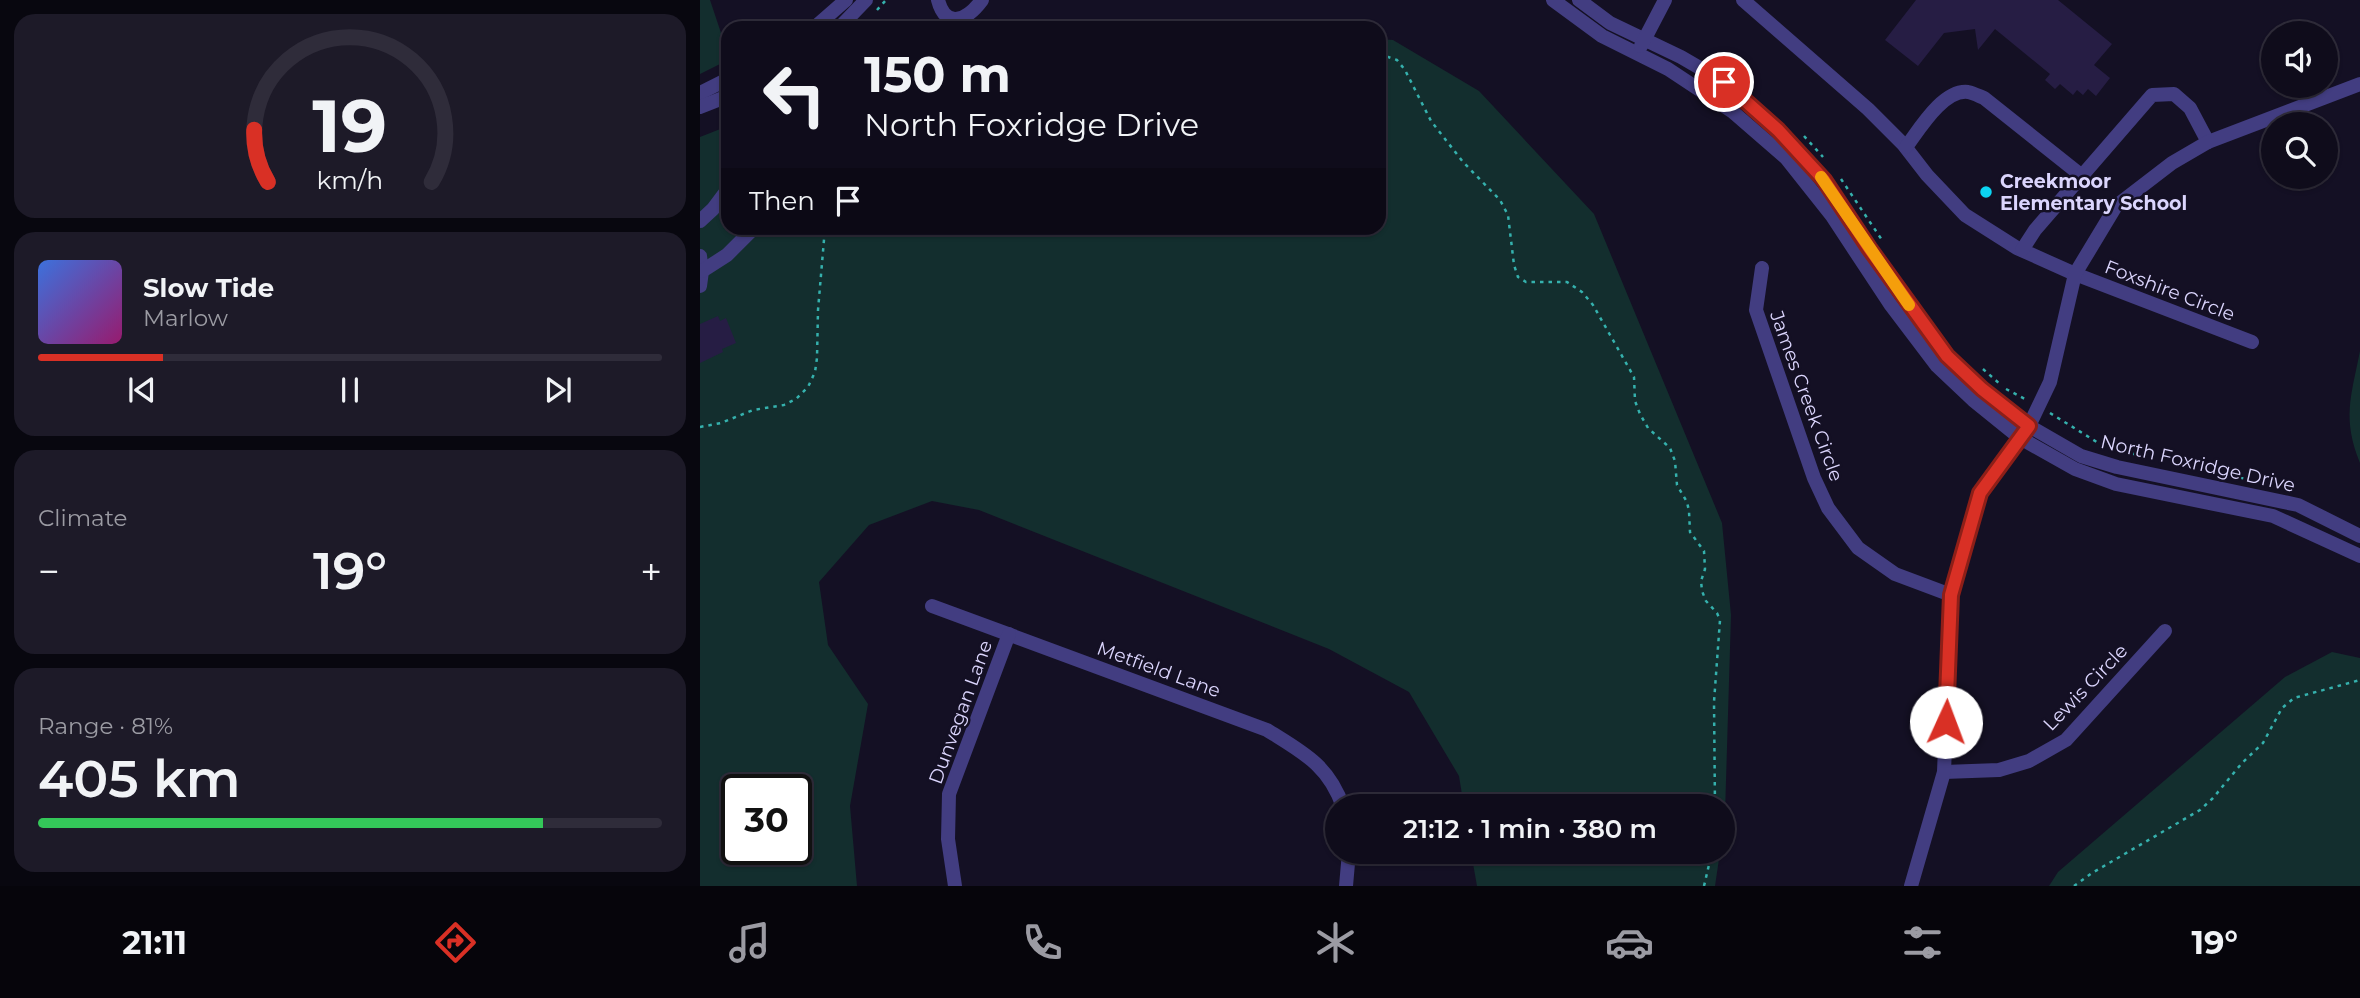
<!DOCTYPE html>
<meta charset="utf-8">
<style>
body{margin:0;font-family:Montserrat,sans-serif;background:#1d1a28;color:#f1f3f6;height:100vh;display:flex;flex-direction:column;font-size:26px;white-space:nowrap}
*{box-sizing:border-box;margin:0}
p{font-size:23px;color:#9b9ba3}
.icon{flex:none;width:38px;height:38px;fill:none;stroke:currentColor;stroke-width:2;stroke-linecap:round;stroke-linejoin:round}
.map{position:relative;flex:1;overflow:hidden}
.details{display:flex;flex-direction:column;gap:14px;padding:14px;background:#08070f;width:700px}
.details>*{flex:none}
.banner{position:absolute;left:21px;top:21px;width:665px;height:214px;border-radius:21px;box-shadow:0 2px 5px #0004,0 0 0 2px #2f2c3a;background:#0f0c1b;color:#f1f3f6;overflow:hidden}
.tools{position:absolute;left:1561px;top:21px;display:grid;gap:14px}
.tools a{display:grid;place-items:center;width:77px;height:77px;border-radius:50%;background:#0f0c1b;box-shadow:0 2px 5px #0004,0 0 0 2px #2f2c3a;font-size:35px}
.speed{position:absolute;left:21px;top:774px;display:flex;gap:14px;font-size:35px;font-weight:700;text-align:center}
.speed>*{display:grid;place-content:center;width:91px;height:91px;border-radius:50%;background:#0f0c1b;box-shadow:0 2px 5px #0004,0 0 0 2px #2f2c3a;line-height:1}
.speed .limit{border:4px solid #111;border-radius:10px;background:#fff;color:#111}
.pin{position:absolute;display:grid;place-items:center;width:60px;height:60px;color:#fff;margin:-30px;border:4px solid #fff;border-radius:50%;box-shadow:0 2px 7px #0007}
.me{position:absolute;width:77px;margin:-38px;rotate:2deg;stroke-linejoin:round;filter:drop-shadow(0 0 5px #0008)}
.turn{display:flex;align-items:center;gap:24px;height:147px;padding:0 28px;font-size:32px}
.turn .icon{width:91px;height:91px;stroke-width:2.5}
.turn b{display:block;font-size:49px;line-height:60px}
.then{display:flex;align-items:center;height:66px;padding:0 28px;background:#0003;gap:14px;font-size:26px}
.big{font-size:52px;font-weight:600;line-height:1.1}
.details .tile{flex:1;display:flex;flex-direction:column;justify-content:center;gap:10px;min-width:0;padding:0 24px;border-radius:21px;background:#1d1a28}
.details .dial{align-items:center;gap:0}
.dial svg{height:182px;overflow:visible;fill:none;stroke:#2f2c3a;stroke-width:7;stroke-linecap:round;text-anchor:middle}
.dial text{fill:#f1f3f6;stroke:none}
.song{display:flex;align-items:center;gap:21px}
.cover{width:84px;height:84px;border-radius:10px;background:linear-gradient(135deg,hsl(220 70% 55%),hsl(320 70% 35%))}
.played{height:7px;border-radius:4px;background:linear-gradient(90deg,#d93025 20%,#2f2c3a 20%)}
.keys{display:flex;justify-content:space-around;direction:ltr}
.heat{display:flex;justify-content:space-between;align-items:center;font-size:38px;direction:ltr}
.charge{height:10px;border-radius:5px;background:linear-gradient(90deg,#34c759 81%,#2f2c3a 0)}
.trip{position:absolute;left:625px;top:794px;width:410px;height:70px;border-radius:35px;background:#0f0c1b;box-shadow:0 2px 5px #0004,0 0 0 2px #2f2c3a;font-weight:600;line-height:70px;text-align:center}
.tab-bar{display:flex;height:112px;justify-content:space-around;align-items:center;background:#06050b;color:#9b9ba3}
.tab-bar .icon{width:49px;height:49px}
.tab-bar .current{color:#d93025}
.tab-bar b{font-size:32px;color:#f1f3f6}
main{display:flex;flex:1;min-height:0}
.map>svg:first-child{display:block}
.green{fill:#132e2e;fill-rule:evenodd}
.building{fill:#261d44}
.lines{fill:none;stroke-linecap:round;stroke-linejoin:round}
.path{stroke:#35b1ad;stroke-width:2.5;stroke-dasharray:3.5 5;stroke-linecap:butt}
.minor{stroke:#423d81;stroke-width:14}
.route-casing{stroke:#8d1f18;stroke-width:18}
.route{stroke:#d93025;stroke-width:12}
.slow{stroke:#f59e0b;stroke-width:12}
.poi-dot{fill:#0cd4f2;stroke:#141024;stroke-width:2.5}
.labels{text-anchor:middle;stroke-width:5;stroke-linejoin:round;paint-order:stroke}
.poi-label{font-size:19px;font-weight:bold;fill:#dbd5fd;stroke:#141024;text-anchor:start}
.street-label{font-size:19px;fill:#dbd5fd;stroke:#141024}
</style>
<main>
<section class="details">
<div class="tile dial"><svg viewBox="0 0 100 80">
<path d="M14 69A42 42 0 1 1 86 69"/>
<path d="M14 69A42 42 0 0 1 8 46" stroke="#d93025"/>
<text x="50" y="56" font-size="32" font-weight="700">19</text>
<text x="50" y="72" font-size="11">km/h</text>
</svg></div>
<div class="tile">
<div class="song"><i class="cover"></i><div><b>Slow Tide</b><p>Marlow</p></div></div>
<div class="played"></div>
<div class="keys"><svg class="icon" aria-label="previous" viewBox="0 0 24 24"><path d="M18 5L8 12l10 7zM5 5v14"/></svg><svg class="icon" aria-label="pause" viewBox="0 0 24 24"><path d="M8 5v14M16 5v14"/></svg><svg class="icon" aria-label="next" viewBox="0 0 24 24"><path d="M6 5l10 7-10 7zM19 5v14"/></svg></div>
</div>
<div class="tile"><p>Climate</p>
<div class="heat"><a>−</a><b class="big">19°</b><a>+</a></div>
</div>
<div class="tile"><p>Range · 81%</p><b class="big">405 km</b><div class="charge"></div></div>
</section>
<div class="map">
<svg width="1660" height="886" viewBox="0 0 1660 886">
<rect width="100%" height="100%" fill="#141024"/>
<g class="green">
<polygon points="0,0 10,0 28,54 28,60 0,74"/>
<path d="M679 39 693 40 779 91 894 214 1022 523 1031 615 1025 814 1022 838V807H764L759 776 709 692 629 649 279 510 232 501 169 525 119 582 128 645 168 704 150 806 157 886H0V137L28 126V228H679ZM37 789H96V849H37Z"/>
<path d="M1660 351V463C1642 418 1651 397 1660 351Z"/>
<polygon points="1632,652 1660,658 1660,886 1349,886 1358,872 1585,677"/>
<polygon points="771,852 1020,852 1015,886 777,886"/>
</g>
<g class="building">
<polygon points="1216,0 1358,0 1412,44 1394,65 1410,78 1396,96 1388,89 1383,95 1377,90 1373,95 1360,84 1355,89 1345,80 1350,74 1295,29 1278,50 1275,29 1244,33 1218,66 1185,40"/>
<polygon points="18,316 20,321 26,318 36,343 22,349 23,352 0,363 0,324"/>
</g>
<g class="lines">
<g class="path">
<polyline points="177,10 186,0"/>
<polyline points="679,54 697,60 705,70 731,121 763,162 800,200 808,215 814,265 818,277 826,282 867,282 882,292 893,305 934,377 935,401 940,414 948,428 970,448 975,461 977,485 987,502 989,511 990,532 1004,551 1005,569 1001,581 1002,591 1006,601 1017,613 1020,620 1014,702 1015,807"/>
<polyline points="1104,136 1123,157"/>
<polyline points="1141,179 1182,240"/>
<polyline points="1283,369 1301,385"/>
<polyline points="1306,389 1325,399"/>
<polyline points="1350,413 1400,444 1451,459"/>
<polyline points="0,427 21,423 53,410 84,405 96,399 108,387 115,372 117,358 118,310 125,228"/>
<polyline points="1515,472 1546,479"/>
<polyline points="1004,886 1012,852"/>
<polyline points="1374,886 1392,873 1500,810 1513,798 1542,763 1563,743 1582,708 1594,698 1660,680"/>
</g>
<g class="minor">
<path d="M238 0C246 31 268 19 282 0"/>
<polyline points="853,0 902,36 968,69 1033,112 1086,158 1132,216 1190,304 1237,366 1273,400 1320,438 1375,469 1416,484 1573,516 1660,556"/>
<polyline points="879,0 910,23 981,57 1024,82 1078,130 1124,180 1169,248 1247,356 1282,389 1329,426 1381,456 1417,467 1598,505 1660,536"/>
<polyline points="1043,0 1168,109 1203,144 1227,175 1265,215 1317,248 1375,274 1552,342"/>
<polyline points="114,28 146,0"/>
<polyline points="139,28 166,0"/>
<polyline points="941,46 965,0"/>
<polyline points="0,93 28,79"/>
<polyline points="0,107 28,96"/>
<path d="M1206 147C1219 130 1243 89 1268 92 1273 93 1279 96 1284 98L1382 176"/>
<polyline points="0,221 13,209 28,189"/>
<polyline points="1322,250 1335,230 1452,95 1474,94 1490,108 1508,142"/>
<polyline points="0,256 2,271 0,286"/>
<polyline points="1062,268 1056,310 1114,478 1128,508 1158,548 1195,574 1251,595"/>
<polyline points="2,271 27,255 54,228"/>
<path d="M232 606 567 730C602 752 629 765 643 807"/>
<polyline points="1244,772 1299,770 1329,761 1366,740 1465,631"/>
<polyline points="255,886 248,839 249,794 309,634"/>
<polyline points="646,886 649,852"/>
<polyline points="1211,886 1244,772 1251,595 1280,493 1329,426 1350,382 1375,274 1416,206 1472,163 1508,142 1660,84"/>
</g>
</g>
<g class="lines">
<defs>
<polyline id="route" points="1024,82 1078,130 1124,180 1169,248 1247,356 1282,389 1329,426 1280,493 1251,595 1246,722"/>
</defs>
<use href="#route" class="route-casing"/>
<use href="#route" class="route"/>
<polyline class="slow" points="1121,177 1209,305"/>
</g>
<circle class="poi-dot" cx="1286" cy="192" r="7"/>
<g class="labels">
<g class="poi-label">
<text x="1300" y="188">Creekmoor<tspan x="1300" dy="22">Elementary School</tspan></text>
</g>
<g class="street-label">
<text transform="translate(1470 290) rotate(21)" y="7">Foxshire Circle</text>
<text transform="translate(1107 396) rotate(70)" y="7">James Creek Circle</text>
<text transform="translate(1498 463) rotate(13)" y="7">North Foxridge Drive</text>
<text transform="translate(459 669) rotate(20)" y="7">Metfield Lane</text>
<text transform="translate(1385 687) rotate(-46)" y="7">Lewis Circle</text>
<text transform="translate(260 712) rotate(-70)" y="7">Dunvegan Lane</text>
</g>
</g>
</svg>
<div class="tools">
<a><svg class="icon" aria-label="sound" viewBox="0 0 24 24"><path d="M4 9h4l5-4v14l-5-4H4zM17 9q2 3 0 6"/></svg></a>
<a><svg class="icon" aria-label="search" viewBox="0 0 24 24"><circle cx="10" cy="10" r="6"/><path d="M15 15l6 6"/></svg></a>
</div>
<div class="speed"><div class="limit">30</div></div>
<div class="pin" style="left:1024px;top:82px;background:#d93025"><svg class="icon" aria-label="arrive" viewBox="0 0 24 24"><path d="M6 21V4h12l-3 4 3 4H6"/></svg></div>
<svg class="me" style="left:1246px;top:722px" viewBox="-20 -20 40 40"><circle r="19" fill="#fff"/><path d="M0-13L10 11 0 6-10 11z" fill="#d93025"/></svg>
<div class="trip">21:12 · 1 min · 380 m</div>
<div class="banner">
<div class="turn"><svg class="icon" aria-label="left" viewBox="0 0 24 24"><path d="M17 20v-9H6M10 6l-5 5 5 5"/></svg><div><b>150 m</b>North Foxridge Drive</div></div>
<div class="then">Then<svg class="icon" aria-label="arrive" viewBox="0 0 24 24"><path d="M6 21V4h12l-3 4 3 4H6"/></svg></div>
</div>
</div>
</main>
<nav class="tab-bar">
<b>21:11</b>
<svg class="icon current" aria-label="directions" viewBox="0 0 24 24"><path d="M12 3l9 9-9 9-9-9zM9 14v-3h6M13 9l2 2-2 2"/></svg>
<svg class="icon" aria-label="music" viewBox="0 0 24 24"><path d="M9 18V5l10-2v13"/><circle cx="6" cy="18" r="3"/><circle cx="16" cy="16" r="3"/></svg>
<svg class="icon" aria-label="phone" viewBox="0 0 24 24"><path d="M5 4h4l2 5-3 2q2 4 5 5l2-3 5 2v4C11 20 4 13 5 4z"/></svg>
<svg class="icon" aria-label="climate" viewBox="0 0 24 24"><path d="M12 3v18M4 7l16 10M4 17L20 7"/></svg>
<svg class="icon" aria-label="car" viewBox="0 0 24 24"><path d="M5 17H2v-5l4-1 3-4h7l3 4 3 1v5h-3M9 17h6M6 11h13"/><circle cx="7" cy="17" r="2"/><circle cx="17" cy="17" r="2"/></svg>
<svg class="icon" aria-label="filters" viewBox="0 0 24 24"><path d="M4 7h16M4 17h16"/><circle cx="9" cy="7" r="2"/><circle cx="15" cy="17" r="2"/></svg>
<b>19°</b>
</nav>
